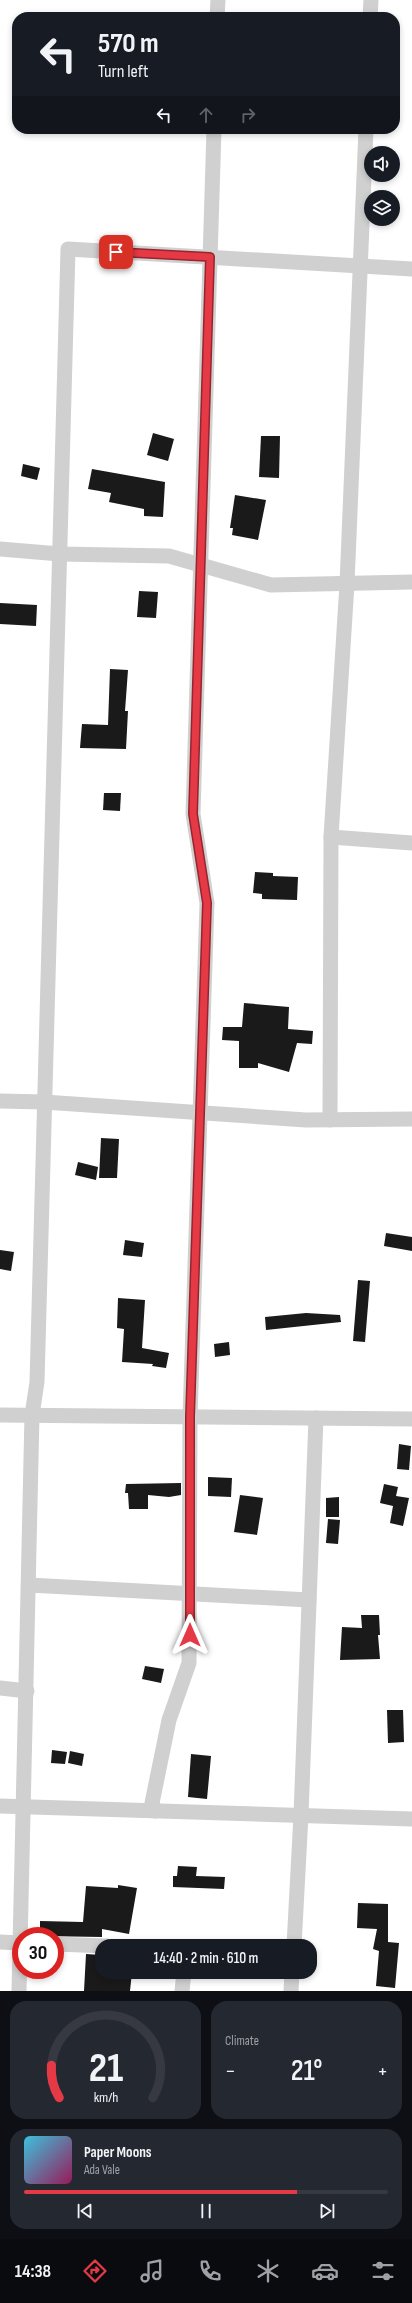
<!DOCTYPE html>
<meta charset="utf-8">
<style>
body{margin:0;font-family:"Sofia Sans Condensed",sans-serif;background:#242831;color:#f1f3f6;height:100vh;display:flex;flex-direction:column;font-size:15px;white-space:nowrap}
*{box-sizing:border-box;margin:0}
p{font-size:13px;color:#9ea1a6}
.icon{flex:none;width:22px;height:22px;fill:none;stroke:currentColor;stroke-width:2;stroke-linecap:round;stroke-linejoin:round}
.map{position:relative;height:1991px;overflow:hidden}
.sheet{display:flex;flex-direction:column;gap:10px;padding:10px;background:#0d0f14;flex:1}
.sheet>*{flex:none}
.banner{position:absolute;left:12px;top:12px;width:388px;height:122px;border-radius:16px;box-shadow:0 2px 6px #0003;background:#171b24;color:#f1f3f6;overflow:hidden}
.fabs{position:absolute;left:364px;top:146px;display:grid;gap:8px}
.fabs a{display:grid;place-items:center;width:36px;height:36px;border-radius:50%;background:#171b24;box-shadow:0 2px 6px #0003;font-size:20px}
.speed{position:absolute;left:12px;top:1927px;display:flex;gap:8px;font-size:20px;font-weight:700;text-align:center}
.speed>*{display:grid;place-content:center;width:52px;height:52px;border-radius:50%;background:#171b24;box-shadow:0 2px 6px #0003;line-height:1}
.speed .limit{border:6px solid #d22;background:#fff;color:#111}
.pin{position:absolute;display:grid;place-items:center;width:34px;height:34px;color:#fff;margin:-17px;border-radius:8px;box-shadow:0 2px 6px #0006}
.me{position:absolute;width:44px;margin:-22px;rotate:0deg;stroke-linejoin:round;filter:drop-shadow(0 0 3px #0008)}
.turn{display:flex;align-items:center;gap:14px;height:84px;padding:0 20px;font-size:18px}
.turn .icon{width:52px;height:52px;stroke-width:2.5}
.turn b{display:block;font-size:28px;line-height:34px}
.lanes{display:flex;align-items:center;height:38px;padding:0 20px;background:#0003;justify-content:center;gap:20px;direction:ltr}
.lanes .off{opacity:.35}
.big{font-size:30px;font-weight:600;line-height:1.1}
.sheet .tile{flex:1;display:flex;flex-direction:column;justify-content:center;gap:6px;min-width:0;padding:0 14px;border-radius:16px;background:#242831}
.sheet .dial{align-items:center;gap:0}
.dial svg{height:104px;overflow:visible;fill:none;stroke:#363941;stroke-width:7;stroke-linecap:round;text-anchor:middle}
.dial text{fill:#f1f3f6;stroke:none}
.song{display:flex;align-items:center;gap:12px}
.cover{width:48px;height:48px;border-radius:6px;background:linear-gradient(135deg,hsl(190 70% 55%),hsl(330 70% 35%))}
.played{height:4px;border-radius:2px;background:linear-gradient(90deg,#e63946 75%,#363941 75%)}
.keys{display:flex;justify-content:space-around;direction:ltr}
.heat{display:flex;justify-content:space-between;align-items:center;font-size:22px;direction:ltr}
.sheet .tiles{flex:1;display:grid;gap:10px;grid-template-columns:1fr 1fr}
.tile:last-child{grid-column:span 2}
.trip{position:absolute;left:95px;top:1939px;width:222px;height:40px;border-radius:16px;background:#171b24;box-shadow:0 2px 6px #0003;font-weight:600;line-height:40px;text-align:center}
.tabs{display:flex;height:64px;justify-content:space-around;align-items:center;background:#090b0e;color:#9ea1a6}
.tabs .icon{width:28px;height:28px}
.tabs .current{color:#e63946}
.tabs b{font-size:18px;color:#f1f3f6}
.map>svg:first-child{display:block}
.building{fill:#1a1a1a}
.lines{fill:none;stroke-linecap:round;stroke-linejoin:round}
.street{stroke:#d0d0d0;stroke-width:15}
.route-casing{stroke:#96252e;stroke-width:10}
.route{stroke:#e63946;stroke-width:7}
</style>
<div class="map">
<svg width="412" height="1991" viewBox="0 0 412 1991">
<rect width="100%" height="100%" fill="#fff"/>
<g class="building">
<polygon points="153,433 174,439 168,461 147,455"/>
<polygon points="261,436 280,436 279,478 259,477"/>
<polygon points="23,464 40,468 37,480 21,476"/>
<polygon points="92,469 165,482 163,517 144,516 144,509 109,502 111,493 88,489"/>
<polygon points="235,495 266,500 258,540 232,535 233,528 230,528"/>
<polygon points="139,591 158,592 156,618 137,617"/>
<polygon points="0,603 37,605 36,626 0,624"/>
<polygon points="110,669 128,670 125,711 128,711 126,749 80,748 82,724 108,725"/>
<polygon points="104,793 121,793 120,811 103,810"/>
<polygon points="255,872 273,873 273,876 298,877 297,900 262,899 262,894 253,893"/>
<polygon points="244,1003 289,1007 288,1029 313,1031 312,1044 297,1043 289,1072 258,1063 258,1068 239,1068 239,1041 222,1040 223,1027 242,1027"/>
<polygon points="101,1138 119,1139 117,1178 99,1178"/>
<polygon points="78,1162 98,1167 96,1180 75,1175"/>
<polygon points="386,1233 412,1237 412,1251 384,1246"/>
<polygon points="125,1240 144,1243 142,1257 123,1255"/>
<polygon points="0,1250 14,1252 11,1271 0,1269"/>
<polygon points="358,1280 370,1281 365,1342 353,1341"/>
<polygon points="118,1298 145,1300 142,1348 169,1353 166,1368 152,1366 153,1364 122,1362 124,1329 117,1328"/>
<polygon points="306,1313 340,1315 341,1322 266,1330 265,1317"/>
<polygon points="229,1342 230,1355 215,1357 214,1344"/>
<polygon points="399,1444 411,1446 409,1470 397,1469"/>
<polygon points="208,1477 232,1478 231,1497 208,1496"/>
<polygon points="181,1483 181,1495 169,1497 148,1495 148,1509 129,1509 128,1493 125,1493 126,1484"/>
<polygon points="384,1484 398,1487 396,1496 409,1498 403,1526 390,1523 393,1506 380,1503"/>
<polygon points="240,1495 263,1498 257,1535 234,1532"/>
<polygon points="339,1497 339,1517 326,1517 326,1498"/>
<polygon points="328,1519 340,1520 338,1544 326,1543"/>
<polygon points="361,1615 379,1615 380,1635 378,1635 380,1659 340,1660 342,1627 362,1628"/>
<polygon points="145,1666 164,1669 161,1683 142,1679"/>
<polygon points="387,1710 403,1710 404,1742 388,1743"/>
<polygon points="52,1750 67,1752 65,1764 51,1763"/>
<polygon points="70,1751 84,1754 82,1766 68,1763"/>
<polygon points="191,1754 211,1756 207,1799 188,1797"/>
<polygon points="178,1866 197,1867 196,1876 225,1877 224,1889 173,1887 173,1876 177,1876"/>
<polygon points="118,1885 137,1888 129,1934 102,1929 102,1937 40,1936 40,1921 83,1922 86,1886 118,1888"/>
<polygon points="358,1903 388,1904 388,1942 399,1943 395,1988 376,1986 379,1951 373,1949 377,1929 357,1928"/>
<polygon points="86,1954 101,1955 102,1972 132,1972 130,1991 84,1991"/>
</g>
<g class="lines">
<g class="street">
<polyline points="217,17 218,0"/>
<polyline points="370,17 371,0"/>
<polyline points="0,549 60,554 169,556 271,585 412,582"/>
<polyline points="331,837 412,843"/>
<polyline points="0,1101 44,1102 306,1120 412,1119"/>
<polyline points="330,1120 331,837 347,584 366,129"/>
<polyline points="0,1415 412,1419"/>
<polyline points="29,1585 309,1600"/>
<polyline points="0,1688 27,1691"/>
<polyline points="0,1806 412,1819"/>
<polyline points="155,1811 152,1803 169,1720 189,1663 190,1417 207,903 193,814 214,129"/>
<polyline points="0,1942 21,1943"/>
<polyline points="55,1944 107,1946"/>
<polyline points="294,1946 301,1815 316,1418"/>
<polyline points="19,1991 32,1415 37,1382 68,249 412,269"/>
<polyline points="182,1991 184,1972"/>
<polyline points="291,1991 292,1972"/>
</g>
</g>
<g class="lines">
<defs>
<polyline id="route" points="116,252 210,257 193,814 207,903 190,1417 190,1635"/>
</defs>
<use href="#route" class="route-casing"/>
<use href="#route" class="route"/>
</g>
</svg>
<div class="fabs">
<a><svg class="icon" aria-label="sound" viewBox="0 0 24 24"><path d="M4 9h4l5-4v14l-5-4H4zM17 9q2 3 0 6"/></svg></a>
<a><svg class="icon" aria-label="layers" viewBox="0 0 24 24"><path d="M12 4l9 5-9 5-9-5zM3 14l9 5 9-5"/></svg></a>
</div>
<div class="speed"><div class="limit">30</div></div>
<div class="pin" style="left:116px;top:252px;background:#d93025"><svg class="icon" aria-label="arrive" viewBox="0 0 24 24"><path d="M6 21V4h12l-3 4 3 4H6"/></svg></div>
<svg class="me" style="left:190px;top:1635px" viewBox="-20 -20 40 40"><path d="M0-17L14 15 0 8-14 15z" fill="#e63946" stroke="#fff" stroke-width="4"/></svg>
<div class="trip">14:40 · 2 min · 610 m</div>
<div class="banner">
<div class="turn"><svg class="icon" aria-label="left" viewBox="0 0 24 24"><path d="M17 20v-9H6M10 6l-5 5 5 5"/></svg><div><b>570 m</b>Turn left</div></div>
<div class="lanes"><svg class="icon" aria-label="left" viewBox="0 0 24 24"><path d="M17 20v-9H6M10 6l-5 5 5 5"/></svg><svg class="icon off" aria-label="ahead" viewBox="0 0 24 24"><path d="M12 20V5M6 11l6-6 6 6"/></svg><svg class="icon off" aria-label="right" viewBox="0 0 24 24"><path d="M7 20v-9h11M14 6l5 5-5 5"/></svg></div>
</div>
</div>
<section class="sheet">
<div class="tiles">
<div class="tile dial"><svg viewBox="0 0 100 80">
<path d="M14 69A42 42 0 1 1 86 69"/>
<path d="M14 69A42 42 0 0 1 8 44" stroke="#e63946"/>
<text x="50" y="56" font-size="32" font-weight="700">21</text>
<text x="50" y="72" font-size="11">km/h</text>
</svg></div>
<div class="tile"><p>Climate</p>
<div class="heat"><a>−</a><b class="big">21°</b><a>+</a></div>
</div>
<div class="tile">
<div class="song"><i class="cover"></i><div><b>Paper Moons</b><p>Ada Vale</p></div></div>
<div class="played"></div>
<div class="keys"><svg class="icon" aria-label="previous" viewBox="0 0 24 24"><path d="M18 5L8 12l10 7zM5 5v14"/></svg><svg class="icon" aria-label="pause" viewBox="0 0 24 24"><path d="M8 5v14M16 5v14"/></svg><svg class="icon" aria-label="next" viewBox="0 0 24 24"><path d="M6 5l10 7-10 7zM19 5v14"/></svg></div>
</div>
</div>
</section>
<nav class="tabs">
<b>14:38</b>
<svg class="icon current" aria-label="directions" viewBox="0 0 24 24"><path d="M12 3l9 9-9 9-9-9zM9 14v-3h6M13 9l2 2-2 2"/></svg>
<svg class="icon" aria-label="music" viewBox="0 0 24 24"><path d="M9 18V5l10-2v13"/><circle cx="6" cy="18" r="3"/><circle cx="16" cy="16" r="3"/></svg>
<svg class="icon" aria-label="phone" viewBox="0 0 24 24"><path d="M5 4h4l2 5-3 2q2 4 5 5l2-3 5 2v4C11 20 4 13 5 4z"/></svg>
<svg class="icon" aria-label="climate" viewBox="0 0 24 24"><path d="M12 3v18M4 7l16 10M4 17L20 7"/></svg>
<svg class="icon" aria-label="car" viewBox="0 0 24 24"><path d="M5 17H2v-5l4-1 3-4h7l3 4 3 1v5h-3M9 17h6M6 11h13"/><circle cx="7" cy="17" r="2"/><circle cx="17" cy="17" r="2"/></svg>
<svg class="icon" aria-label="filters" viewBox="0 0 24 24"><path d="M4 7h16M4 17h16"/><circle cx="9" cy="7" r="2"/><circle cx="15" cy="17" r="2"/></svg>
</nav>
